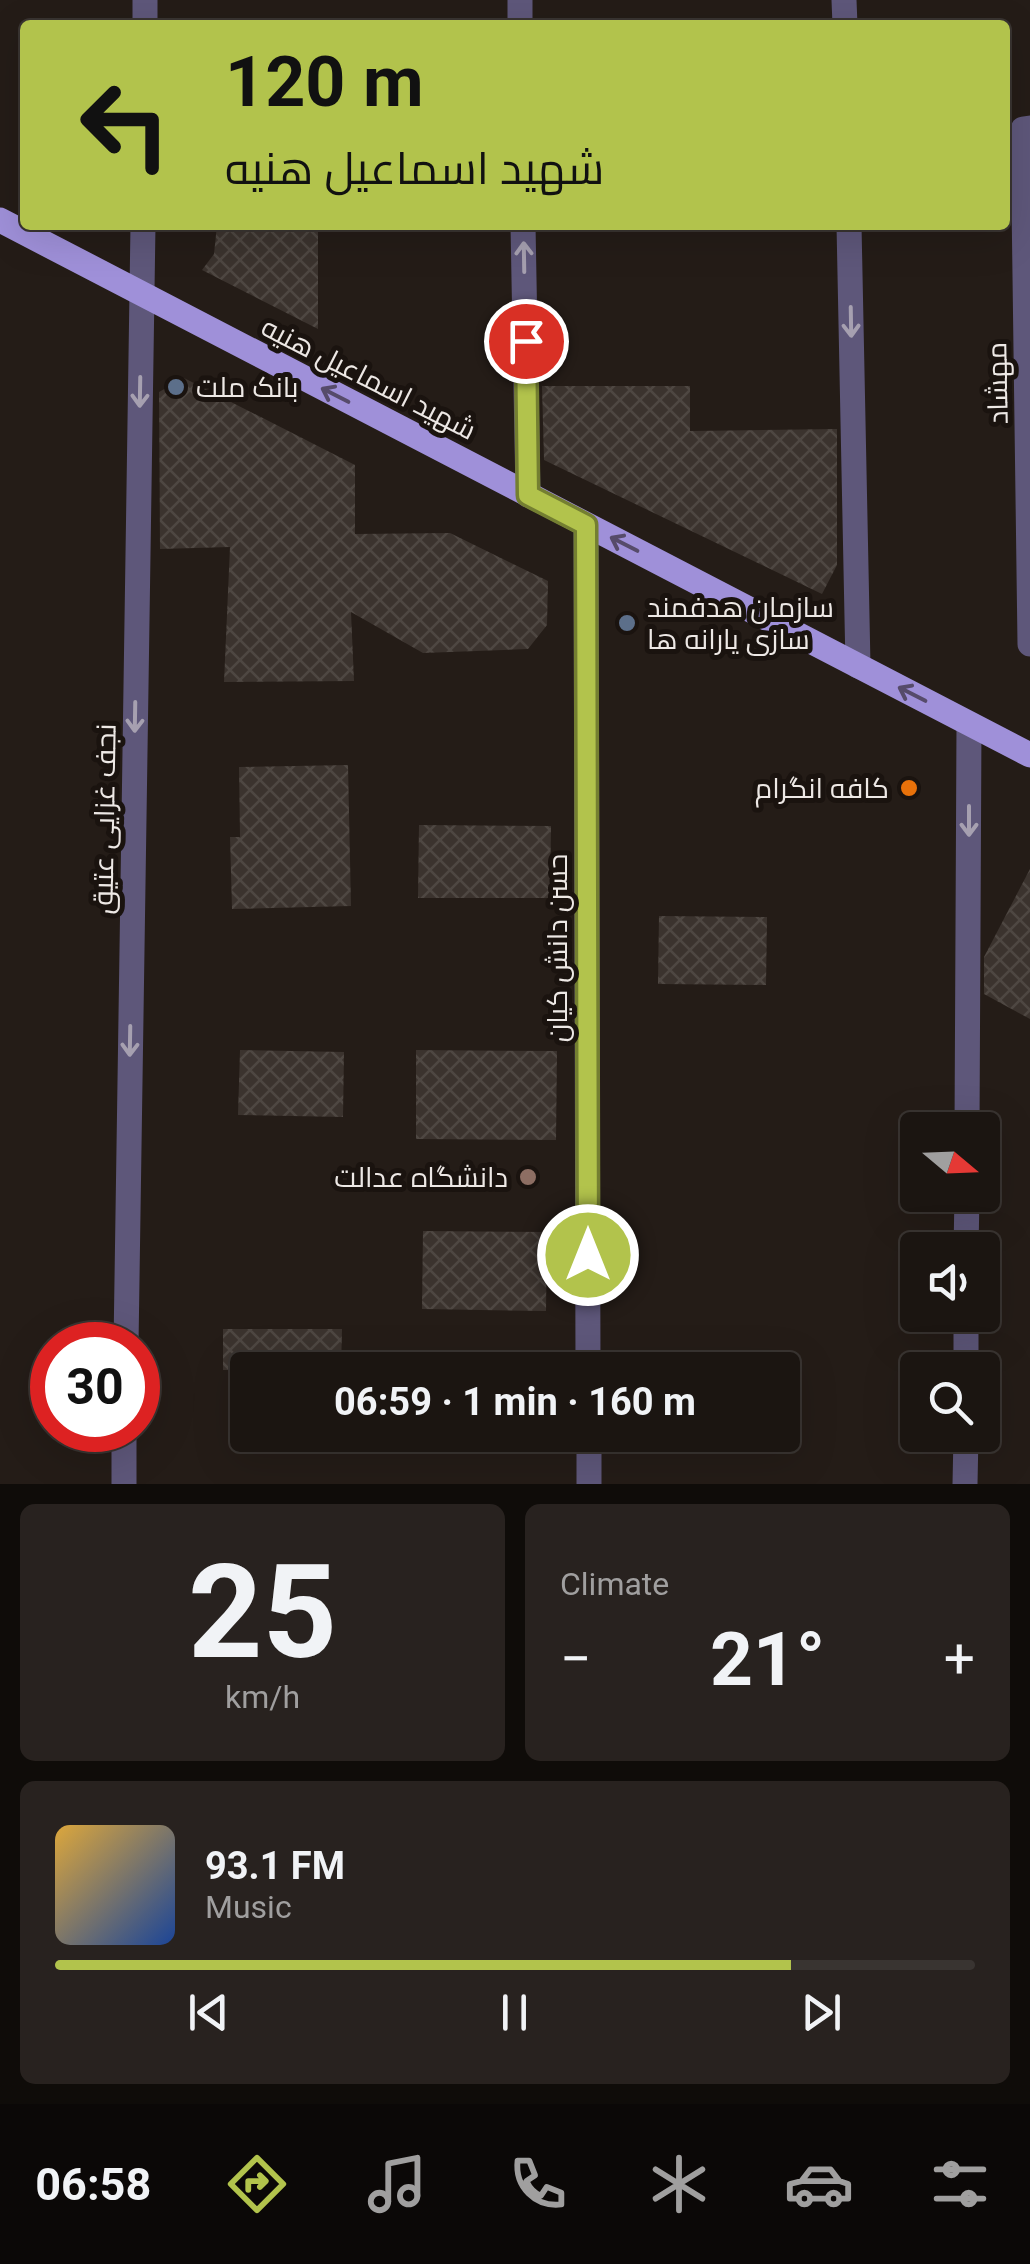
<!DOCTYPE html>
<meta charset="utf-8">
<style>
body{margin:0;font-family:Roboto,Cairo,sans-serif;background:#28221f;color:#f1f3f6;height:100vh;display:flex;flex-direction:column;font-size:38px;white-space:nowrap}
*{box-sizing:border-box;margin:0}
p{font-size:32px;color:#a09f9f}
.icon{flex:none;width:55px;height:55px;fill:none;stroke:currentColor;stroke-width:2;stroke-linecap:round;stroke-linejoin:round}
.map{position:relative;height:1484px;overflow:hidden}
.side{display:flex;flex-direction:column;gap:20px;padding:20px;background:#0f0c09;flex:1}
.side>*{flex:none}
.hud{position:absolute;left:20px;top:20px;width:990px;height:210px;border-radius:10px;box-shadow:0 10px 40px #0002,0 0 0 2px #393431;background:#b2c34c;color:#111;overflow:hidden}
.needle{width:65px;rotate:109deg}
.controls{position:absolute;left:900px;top:1112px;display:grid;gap:20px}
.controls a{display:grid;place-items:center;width:100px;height:100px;border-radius:10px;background:#1b1511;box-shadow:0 10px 40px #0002,0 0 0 2px #393431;font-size:50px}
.speed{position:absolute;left:30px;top:1322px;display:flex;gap:20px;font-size:50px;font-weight:700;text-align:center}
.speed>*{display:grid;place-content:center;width:130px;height:130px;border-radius:50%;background:#1b1511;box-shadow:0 10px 40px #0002,0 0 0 2px #393431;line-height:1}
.speed .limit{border:15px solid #d22;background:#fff;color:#111}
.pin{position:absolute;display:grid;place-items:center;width:85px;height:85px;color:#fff;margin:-42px;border:5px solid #fff;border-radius:50%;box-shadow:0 2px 10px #0007}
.me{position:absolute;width:110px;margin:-55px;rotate:0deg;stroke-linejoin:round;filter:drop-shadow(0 0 8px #0008)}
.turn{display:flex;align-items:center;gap:35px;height:210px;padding:0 40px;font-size:45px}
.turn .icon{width:130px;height:130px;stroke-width:2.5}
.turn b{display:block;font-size:70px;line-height:85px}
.big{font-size:75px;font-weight:700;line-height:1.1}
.side .tile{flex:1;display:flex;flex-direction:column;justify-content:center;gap:15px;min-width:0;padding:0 35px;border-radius:15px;background:#28221f}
.side .dial{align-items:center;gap:0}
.dial b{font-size:130px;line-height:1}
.song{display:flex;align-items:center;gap:30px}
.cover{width:120px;height:120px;border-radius:15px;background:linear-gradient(135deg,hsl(40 70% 55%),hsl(220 70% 35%))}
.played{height:10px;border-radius:5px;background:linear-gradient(90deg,#b2c34c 80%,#393431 80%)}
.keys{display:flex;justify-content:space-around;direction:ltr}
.heat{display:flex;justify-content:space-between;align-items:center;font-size:55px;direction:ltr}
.side .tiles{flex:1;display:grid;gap:20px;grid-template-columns:1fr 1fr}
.tile:last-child{grid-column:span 2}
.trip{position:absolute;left:230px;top:1352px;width:570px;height:100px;border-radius:10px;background:#1b1511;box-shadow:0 10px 40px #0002,0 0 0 2px #393431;font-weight:700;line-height:100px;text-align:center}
.menu{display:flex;height:160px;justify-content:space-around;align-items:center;background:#0b0807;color:#a09f9f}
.menu .icon{width:70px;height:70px}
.menu .current{color:#b2c34c}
.menu b{font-size:45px;color:#f1f3f6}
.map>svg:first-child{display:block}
.building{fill:url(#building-cross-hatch)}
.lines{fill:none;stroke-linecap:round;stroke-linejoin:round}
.minor{stroke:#5e577a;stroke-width:25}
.major{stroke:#9f90d9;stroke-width:25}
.oneway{stroke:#a6a0b0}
.oneway2{stroke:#564b6a}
.route-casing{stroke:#747f31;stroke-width:25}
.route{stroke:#b2c34c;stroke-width:18}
.service-dot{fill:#5c6f8a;stroke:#1a130f;stroke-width:4}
.food-dot{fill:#e8710a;stroke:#1a130f;stroke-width:4}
.education-dot{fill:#8d6e63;stroke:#1a130f;stroke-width:4}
.labels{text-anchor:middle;stroke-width:10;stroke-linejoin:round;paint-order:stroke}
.street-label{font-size:28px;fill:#ede8e5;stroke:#1a130f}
.poi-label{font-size:28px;fill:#ede8e5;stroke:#1a130f;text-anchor:start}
</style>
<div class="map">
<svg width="1030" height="1484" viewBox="0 0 1030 1484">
<defs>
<pattern id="building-cross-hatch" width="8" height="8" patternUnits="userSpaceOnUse" patternTransform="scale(2.5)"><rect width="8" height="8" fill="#3b332e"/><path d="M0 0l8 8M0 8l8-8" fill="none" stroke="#4e4742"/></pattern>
</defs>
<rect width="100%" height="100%" fill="#241c17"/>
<g class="building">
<polygon points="217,225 318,225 318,329 202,270 214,254"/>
<polygon points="184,378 355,465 355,534 450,533 548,581 547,625 528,649 423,653 351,612 354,681 224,682 230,547 160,549 159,392"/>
<polygon points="542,386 690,386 690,431 837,429 837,565 822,594 544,460"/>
<polygon points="348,765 351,906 232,909 230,837 240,837 239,767"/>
<polygon points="419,825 551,826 550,898 418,898"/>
<polygon points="1030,869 1030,1019 984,994 984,957"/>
<polygon points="659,916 767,917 766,985 658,984"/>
<polygon points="240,1050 344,1052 343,1117 238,1115"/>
<polygon points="416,1050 557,1051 556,1140 416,1139"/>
<polygon points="423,1231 547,1232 546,1311 422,1309"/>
<polygon points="223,1329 342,1329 341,1370 223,1370"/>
</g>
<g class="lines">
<g class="minor">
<polyline points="520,0 520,25"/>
<polyline points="844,0 845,25"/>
<polyline points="145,25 145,0"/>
<polyline points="1030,128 1023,129 1030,644"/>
<polyline points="523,225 528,495"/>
<polyline points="849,225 858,666"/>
<polyline points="586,525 588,1370"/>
<polyline points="967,1130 969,724"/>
<polyline points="966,1250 967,1195"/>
<polyline points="126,1345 143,225"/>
<polyline points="966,1370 966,1315"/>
<polyline points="589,1435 589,1484"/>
<polyline points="124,1484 124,1430"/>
<polyline points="965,1484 966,1435"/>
</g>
<polyline class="major" points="0,220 1030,755"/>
</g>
<defs><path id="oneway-shaft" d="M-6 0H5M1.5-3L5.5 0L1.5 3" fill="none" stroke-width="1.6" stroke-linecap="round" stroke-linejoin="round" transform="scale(2.5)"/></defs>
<g class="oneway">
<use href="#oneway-shaft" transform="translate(524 257) rotate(-91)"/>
<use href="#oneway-shaft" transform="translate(851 322) rotate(89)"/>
<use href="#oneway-shaft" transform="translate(140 392) rotate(91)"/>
<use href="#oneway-shaft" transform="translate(135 717) rotate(91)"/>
<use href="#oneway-shaft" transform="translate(969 821) rotate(90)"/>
<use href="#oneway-shaft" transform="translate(130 1041) rotate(91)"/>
</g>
<g class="oneway2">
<use href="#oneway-shaft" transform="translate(335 395) rotate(-153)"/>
<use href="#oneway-shaft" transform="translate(624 544) rotate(-153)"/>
<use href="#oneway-shaft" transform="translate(912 694) rotate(-153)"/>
</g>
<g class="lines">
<defs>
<polyline id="route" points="526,341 528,495 586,525 588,1255"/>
</defs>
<use href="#route" class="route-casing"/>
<use href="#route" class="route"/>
</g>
<g class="service-dot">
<circle cx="176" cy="387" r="10"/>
<circle cx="627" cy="623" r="10"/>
</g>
<circle class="food-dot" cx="909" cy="788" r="10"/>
<circle class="education-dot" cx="528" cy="1177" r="10"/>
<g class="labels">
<g class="street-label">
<text transform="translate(369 378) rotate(27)" y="10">شهید اسماعیل هنیه</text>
<text transform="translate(997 383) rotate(-91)" y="10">مهشاد</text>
<text transform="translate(104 819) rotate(-89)" y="10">نجف غزایی عتیق</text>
<text transform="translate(557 948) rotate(-90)" y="10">حسن دانش کیان</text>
</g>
<g class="poi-label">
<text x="196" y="397">بانک ملت</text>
<text x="647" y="617">سازمان هدفمند<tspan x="647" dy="32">سازی یارانه ها</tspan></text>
<text x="889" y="798" text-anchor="end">کافه انگرام</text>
<text x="508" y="1187" text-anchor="end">دانشگاه عدالت</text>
</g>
</g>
</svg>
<div class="controls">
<a><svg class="needle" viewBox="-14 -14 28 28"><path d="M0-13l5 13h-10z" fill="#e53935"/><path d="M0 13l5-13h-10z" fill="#a09f9f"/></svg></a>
<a><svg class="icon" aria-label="sound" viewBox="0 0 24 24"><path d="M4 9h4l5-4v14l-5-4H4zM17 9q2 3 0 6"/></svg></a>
<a><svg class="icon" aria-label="search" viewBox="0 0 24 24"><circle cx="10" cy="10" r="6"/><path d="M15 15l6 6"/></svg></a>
</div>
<div class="speed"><div class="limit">30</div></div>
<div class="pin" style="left:526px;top:341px;background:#d93025"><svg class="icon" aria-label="arrive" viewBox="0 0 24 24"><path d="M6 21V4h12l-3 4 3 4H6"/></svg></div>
<svg class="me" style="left:588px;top:1255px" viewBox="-20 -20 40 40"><circle r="17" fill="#b2c34c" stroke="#fff" stroke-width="3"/><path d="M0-11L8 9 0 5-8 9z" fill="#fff"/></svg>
<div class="trip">06:59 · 1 min · 160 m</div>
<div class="hud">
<div class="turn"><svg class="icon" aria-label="left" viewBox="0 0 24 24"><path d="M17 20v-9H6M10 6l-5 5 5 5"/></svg><div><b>120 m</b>شهید اسماعیل هنیه</div></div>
</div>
</div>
<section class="side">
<div class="tiles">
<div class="tile dial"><b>25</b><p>km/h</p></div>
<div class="tile"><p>Climate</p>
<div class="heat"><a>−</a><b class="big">21°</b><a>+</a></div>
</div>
<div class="tile">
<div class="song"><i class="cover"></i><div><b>93.1 FM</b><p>Music</p></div></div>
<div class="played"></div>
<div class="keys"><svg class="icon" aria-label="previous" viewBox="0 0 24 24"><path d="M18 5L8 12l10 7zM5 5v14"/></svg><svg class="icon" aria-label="pause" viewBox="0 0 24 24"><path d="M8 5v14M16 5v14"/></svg><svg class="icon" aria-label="next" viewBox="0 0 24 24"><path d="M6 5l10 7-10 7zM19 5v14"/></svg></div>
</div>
</div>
</section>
<nav class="menu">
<b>06:58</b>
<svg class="icon current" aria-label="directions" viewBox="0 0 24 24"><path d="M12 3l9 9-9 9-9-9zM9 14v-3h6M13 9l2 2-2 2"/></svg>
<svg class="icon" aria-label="music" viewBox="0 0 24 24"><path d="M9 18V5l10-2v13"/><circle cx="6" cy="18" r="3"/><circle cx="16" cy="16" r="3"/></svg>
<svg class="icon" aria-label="phone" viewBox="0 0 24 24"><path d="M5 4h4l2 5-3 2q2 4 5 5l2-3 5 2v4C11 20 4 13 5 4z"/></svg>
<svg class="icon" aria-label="climate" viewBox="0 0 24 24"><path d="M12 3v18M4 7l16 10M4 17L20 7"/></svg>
<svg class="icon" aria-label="car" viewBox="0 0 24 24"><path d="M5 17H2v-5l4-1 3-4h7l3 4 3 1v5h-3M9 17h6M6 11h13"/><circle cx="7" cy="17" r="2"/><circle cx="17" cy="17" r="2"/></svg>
<svg class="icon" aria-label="filters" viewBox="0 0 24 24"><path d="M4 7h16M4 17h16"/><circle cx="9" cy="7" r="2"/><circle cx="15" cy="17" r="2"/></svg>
</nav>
